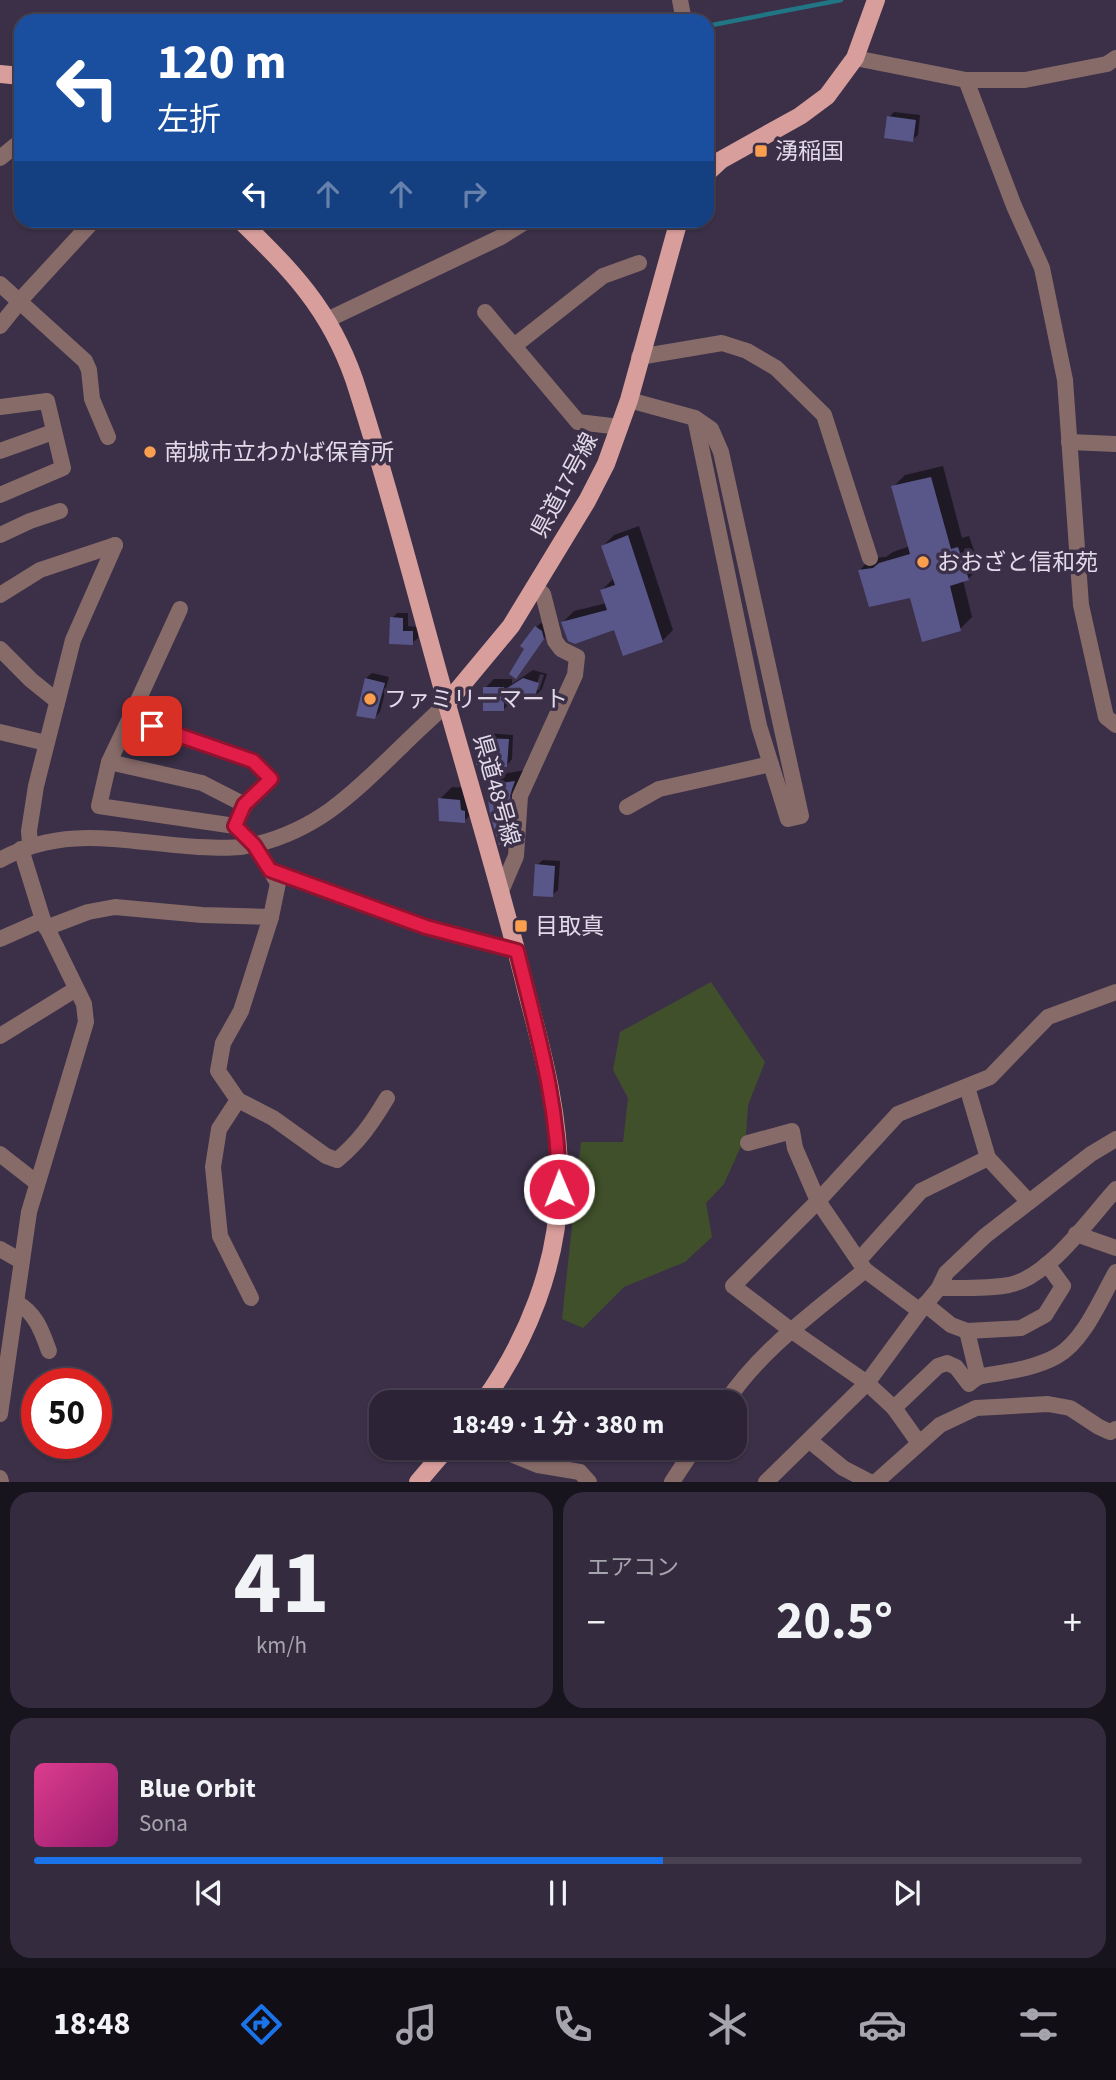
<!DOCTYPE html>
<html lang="ja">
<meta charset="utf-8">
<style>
body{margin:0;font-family:"Source Sans 3","Noto Sans JP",sans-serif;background:#342c3e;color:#f1f3f6;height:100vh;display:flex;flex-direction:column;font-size:26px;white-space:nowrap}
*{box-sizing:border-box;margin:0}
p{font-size:23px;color:#a6a4ad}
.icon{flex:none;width:38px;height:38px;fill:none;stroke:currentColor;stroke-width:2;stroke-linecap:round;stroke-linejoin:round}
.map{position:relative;height:1482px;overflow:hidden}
.side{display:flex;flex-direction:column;gap:10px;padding:10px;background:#18141e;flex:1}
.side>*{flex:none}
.top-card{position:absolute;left:14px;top:14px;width:700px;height:214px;border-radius:21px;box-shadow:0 2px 5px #0004,0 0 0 2px #484151;background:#1a4fa0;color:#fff;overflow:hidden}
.speed{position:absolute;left:21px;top:1368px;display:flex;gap:14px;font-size:35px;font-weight:700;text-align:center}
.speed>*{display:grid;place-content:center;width:91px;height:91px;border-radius:50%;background:#2c2436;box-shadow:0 2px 5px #0004,0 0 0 2px #484151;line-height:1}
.speed .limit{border:10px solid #d22;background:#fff;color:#111}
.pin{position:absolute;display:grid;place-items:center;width:60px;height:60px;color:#fff;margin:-30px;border-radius:14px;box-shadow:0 4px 10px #0006}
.me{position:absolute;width:77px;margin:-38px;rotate:359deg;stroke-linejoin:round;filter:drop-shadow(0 0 5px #0008)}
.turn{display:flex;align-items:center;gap:24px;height:147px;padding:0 28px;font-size:32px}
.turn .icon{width:91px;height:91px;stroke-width:2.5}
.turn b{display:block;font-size:49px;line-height:60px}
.lanes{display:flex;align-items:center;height:66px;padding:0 28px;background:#0003;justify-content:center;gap:35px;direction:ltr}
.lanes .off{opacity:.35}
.big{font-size:52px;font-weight:700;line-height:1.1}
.side .widget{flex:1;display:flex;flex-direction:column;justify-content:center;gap:10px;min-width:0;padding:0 24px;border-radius:21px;background:#342c3e}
.side .dial{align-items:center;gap:0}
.dial b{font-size:91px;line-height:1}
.song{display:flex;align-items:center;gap:21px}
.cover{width:84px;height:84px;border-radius:10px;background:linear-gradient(135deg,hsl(330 70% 55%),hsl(320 70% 35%))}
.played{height:7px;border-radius:4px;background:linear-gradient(90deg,#1a73e8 60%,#484151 60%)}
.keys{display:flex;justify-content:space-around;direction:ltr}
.heat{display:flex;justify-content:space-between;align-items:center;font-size:38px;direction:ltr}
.side .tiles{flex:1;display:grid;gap:10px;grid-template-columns:1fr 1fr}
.widget:last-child{grid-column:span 2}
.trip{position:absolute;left:369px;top:1390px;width:378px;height:70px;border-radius:21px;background:#2c2436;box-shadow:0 2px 5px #0004,0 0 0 2px #484151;font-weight:700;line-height:70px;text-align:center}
.dock{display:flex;height:112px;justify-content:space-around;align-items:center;background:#120e16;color:#a6a4ad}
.dock .icon{width:49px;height:49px}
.dock .active{color:#1a73e8}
.dock b{font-size:32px;color:#f1f3f6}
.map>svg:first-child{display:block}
.green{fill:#40502a}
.shadow{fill:#0007;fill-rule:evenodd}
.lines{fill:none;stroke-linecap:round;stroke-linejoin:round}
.stream{stroke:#217685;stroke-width:4.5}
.building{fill:#59578a}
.minor{stroke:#876b69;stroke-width:16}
.major{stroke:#d89e9c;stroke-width:18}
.route-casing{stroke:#92132f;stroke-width:18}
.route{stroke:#e11d48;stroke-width:12}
.poi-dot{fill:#fa9f4e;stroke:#3b3048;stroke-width:2.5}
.labels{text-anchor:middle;stroke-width:7;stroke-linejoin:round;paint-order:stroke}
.poi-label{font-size:23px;fill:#e0dae9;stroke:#3b3048;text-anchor:start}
.street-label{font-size:23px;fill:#e0dae9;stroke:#3b3048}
</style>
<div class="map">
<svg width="1116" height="1482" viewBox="0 0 1116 1482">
<rect width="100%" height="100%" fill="#3b3048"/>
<polygon class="green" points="711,982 765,1062 748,1105 746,1135 724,1184 706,1203 712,1237 685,1262 624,1287 583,1328 562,1319 581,1142 623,1142 628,1098 613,1070 620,1032"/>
<g class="shadow">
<polygon points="894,112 920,115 918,135 912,140 889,117"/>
<polygon points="943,466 962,538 969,536 980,567 968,579 963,580 972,617 960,629 911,596 860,570 871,558 886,557 893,552 910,546 893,487 905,475"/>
<polygon points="639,526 673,630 662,641 616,628 563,622 574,611 607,603 602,590 614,578 603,546 614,535"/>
<polygon points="397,613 408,613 408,626 418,627 418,638 412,643 392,618"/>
<polygon points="541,623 546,626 548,633 520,672 536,627"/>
<path d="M533 670 547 674 542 689 533 698 512 693 513 700 504 709 485 688 494 679H512V684ZM540 674 544 675 539 690H535Z"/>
<polygon points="372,673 389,677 380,712 375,717 366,678"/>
<polygon points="485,733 513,735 512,759 507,765 479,739"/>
<path d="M526 770 518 830 506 843 488 786 501 774ZM508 786 512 787 509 825H506Z"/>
<polygon points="452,787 471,788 476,809 464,821 440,799"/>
<polygon points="543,860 560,861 558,890 552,895 537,865"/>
</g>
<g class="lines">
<polyline class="stream" points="707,26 841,0"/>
</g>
<g class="building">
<polygon points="887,116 916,120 913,142 884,138"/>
<polygon points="931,477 951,549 958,547 969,580 950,586 961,631 922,642 910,598 869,607 858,570 873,568 879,563 910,554 891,486"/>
<polygon points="628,535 663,642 623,656 614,630 575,644 568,641 561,622 607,610 600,590 615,585 601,546"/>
<polygon points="390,617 403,618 403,631 413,631 413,645 389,644"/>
<polygon points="535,626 542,631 544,639 516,679 509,674 524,649 520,646"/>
<polygon points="365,678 385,683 375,719 356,716"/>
<polygon points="523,678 539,683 534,700 504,693 504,711 483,711 483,687 504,687 504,690"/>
<polygon points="477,738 509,739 507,767 476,765"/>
<polygon points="515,781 510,795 506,844 499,845 490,814 486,785"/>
<polygon points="438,798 460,800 461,810 465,811 465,823 439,821"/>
<polygon points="535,864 555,866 553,897 533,896"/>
</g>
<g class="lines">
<g class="minor">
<polyline points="680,0 684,21"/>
<polyline points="855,58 966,80 1025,80 1107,64 1116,58"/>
<polyline points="966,80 1014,206 1042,268 1065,380 1081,605 1106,717 1116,725"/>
<polyline points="0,158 21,141"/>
<polyline points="0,284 85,361 89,370 92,399 108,437"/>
<polyline points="485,312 578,422 620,427"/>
<polyline points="327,320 501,237 525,222"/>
<polyline points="0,326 25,295 94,220"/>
<polyline points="514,346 603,276 639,263"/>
<polyline points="639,357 722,343 747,351 776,368 824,415 870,558"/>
<polyline points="629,400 695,418 711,429 721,452 801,816 788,819 759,726 695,418"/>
<polyline points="0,407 47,401 63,468 0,495"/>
<polyline points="1069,442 1116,444"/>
<polyline points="0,451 53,432"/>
<polyline points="0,535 30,521 60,511"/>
<polyline points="0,595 40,570 115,545"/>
<polyline points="0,649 31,680 57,701"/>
<polyline points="130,718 180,609"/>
<polyline points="0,732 46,743"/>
<polyline points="109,762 130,718 253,761 271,779 245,805"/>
<polyline points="627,807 659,789 771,764"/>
<polyline points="235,826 245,805 202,783 109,762 99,806 235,826 255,845 278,883 271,917 241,1011 223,1043 218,1071 238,1100 219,1129 213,1167 220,1236 251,1298"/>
<polyline points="30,845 29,831 36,786 73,640 115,545"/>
<path d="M0 860C65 823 128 843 198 847 218 848 237 849 257 844 321 828 355 791 401 747 416 732 432 718 447 703"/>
<polyline points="270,870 426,927 517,951"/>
<polyline points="501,891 516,856 520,796 575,675 577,657 561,649 555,641 543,594 534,588"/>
<polyline points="46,928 88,912 115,907 202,915 271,917"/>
<polyline points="0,939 43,920"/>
<polyline points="0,1036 76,989"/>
<polyline points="967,1087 988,1158 1029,1202"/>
<path d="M238 1100 273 1118 326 1156 337 1160C359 1142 372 1123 387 1098"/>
<polyline points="748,1143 792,1131 795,1148 818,1201 733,1286 792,1331 867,1383 894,1408 919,1443"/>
<polyline points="0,1154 37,1183"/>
<polyline points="1076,1234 1116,1248"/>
<polyline points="0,1249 21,1261"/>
<polyline points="859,1260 921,1191 988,1158"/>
<polyline points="939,1288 946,1273 985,1236 1091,1154 1116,1139"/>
<path d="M17 1303C36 1313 42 1332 49 1351"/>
<polyline points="925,1304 951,1325 967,1331 1021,1328 1045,1315 1063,1286 1047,1264"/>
<polyline points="920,1311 865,1270 818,1201 898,1114 990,1077 1048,1017 1116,992"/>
<polyline points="967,1331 978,1377 971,1382"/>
<path d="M978 1377C1004 1372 1034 1369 1057 1356 1084 1341 1101 1298 1116 1272"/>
<path d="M726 1402C761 1349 817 1310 865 1270"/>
<polyline points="894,1408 938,1366 947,1363 956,1367 969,1384"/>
<polyline points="0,1414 29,1212 86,1022 84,1004 43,920 21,849"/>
<polyline points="810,1441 843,1468 870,1482"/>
<polyline points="493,1447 538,1465 580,1472 589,1482"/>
<polyline points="0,1478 1,1482"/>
<polyline points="672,1482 695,1447"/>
<path d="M766 1482 867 1383 920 1311 939 1288C962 1288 986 1289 1009 1285 1049 1277 1089 1219 1116 1189"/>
<polyline points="876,1482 940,1425 976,1408 1048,1404 1070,1408 1099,1427 1110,1432 1116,1429"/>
</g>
<g class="major">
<polyline points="0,74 21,76"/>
<polyline points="707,173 721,160 800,116 827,96 855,58 876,0"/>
<path d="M240 220C292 271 329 308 354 379 394 501 424 627 460 750 483 831 507 911 527 993 544 1057 561 1121 559 1188 558 1264 527 1341 483 1402"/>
<polyline points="447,703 511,626 587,501 606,464 629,400 679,220"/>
<polyline points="418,1482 448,1447"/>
</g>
</g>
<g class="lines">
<defs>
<path id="route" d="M152 726 253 761 271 779 244 805 235 826 254 845 270 870 426 927 517 951C537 1032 559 1105 559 1189"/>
</defs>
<use href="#route" class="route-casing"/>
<use href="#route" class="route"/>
</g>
<g class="poi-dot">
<rect x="754" y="144" width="14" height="14" rx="3.5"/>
<circle cx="150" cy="452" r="7"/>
<circle cx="923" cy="562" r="7"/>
<circle cx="370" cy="699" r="7"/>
<rect x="514" y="919" width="14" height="14" rx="3.5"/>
</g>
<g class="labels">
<g class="poi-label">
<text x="775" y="159">湧稲国</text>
<text x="164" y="460">南城市立わかば保育所</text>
<text x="937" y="570">おおざと信和苑</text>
<text x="384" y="707">ファミリーマート</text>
<text x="535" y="934">目取真</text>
</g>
<g class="street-label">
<text transform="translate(564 485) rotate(-62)" y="8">県道17号線</text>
<text transform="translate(497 790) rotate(74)" y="8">県道48号線</text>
</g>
</g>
</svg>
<div class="speed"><div class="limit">50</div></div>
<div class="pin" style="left:152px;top:726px;background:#d93025"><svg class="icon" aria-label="arrive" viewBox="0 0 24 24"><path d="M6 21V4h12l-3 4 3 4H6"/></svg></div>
<svg class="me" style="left:559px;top:1189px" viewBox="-20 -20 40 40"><circle r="17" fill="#e11d48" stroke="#fff" stroke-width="3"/><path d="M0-11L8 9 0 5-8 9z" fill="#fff"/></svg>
<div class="trip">18:49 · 1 分 · 380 m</div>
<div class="top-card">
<div class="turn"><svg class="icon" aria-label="left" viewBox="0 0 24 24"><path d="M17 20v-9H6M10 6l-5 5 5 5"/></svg><div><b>120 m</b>左折</div></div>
<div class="lanes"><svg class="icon" aria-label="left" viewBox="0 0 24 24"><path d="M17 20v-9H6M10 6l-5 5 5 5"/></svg><svg class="icon off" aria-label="ahead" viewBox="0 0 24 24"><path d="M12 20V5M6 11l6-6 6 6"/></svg><svg class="icon off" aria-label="ahead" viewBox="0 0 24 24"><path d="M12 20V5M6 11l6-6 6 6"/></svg><svg class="icon off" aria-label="right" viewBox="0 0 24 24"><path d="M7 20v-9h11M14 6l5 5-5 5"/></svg></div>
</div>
</div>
<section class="side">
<div class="tiles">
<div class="widget dial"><b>41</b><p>km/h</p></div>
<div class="widget"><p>エアコン</p>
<div class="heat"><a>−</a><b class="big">20.5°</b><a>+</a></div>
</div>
<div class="widget">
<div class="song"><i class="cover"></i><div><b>Blue Orbit</b><p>Sona</p></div></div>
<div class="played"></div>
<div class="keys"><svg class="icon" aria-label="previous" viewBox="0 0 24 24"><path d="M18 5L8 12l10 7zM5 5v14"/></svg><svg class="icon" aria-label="pause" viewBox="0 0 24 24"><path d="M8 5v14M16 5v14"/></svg><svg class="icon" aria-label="next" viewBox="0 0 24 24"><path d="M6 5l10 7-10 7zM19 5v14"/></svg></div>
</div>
</div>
</section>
<nav class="dock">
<b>18:48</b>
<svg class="icon active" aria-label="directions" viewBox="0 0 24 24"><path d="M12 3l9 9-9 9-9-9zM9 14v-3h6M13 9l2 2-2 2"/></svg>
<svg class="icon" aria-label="music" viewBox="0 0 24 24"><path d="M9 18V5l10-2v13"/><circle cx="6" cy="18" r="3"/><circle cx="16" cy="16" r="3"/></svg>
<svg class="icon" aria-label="phone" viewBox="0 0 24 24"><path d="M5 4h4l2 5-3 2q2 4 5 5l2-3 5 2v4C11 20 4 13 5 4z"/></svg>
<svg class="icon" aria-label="climate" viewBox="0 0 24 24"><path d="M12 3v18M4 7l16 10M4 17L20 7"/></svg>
<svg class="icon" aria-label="car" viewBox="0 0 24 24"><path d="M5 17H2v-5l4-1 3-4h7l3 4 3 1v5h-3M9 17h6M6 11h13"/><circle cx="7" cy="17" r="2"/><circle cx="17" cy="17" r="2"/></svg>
<svg class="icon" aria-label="filters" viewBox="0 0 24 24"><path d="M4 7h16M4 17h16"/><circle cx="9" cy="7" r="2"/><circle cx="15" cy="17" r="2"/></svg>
</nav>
